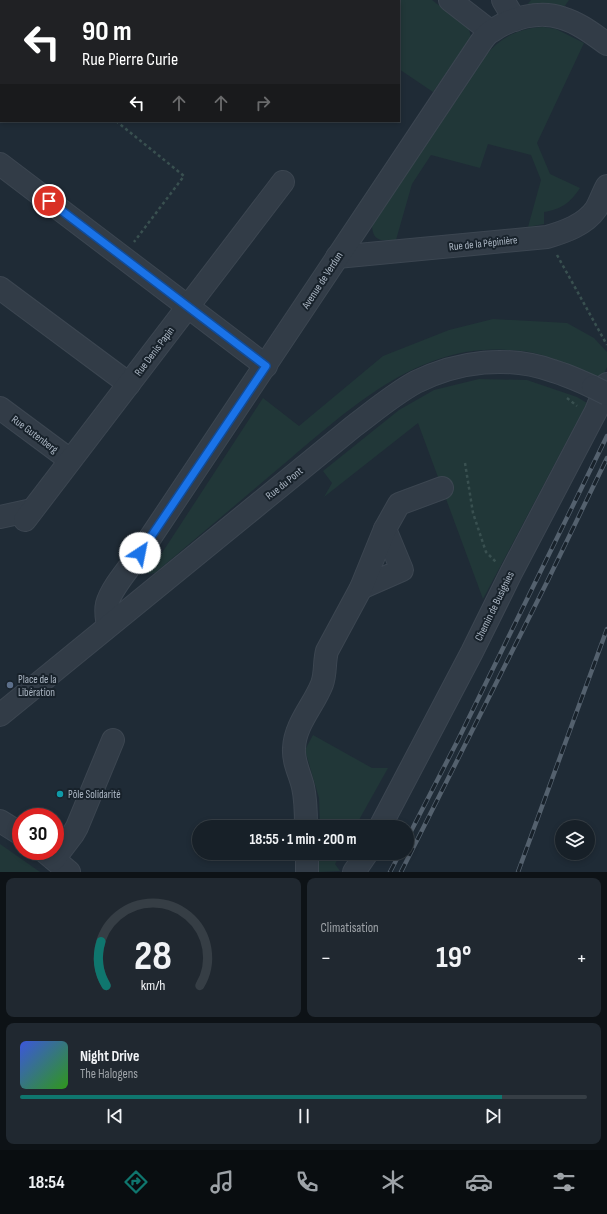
<!DOCTYPE html>
<html lang="fr">
<meta charset="utf-8">
<style>
body{margin:0;font-family:"Sofia Sans Condensed",sans-serif;background:#202830;color:#f1f3f6;height:100vh;display:flex;flex-direction:column;font-size:15px;white-space:nowrap}
*{box-sizing:border-box;margin:0}
p{font-size:13px;color:#9ea3a8}
.icon{flex:none;width:22px;height:22px;fill:none;stroke:currentColor;stroke-width:2;stroke-linecap:round;stroke-linejoin:round}
.map{position:relative;height:872px;overflow:hidden}
.sheet{display:flex;flex-direction:column;gap:6px;padding:6px;background:#0d1216;flex:1}
.sheet>*{flex:none}
.guide{position:absolute;left:0px;top:0px;width:400px;height:122px;box-shadow:0 2px 6px #0003,0 0 0 1px #363e45;background:#202124;color:#fff;overflow:hidden}
.fabs{position:absolute;left:555px;top:820px;display:grid;gap:8px}
.fabs a{display:grid;place-items:center;width:40px;height:40px;border-radius:50%;background:#172028;box-shadow:0 2px 6px #0003,0 0 0 1px #363e45;font-size:20px}
.speed{position:absolute;left:12px;top:808px;display:flex;gap:8px;font-size:20px;font-weight:700;text-align:center}
.speed>*{display:grid;place-content:center;width:52px;height:52px;border-radius:50%;background:#172028;box-shadow:0 2px 6px #0003,0 0 0 1px #363e45;line-height:1}
.speed .limit{border:6px solid #d22;background:#fff;color:#111}
.pin{position:absolute;display:grid;place-items:center;width:34px;height:34px;color:#fff;margin:-17px;border:2px solid #fff;border-radius:50%;box-shadow:0 1px 4px #0007}
.me{position:absolute;width:44px;margin:-22px;rotate:34deg;stroke-linejoin:round;filter:drop-shadow(0 0 3px #0008)}
.turn{display:flex;align-items:center;gap:14px;height:84px;padding:0 16px;font-size:18px}
.turn .icon{width:52px;height:52px;stroke-width:2.5}
.turn b{display:block;font-size:28px;line-height:34px}
.lanes{display:flex;align-items:center;height:38px;padding:0 16px;background:#0003;justify-content:center;gap:20px;direction:ltr}
.lanes .off{opacity:.35}
.big{font-size:30px;font-weight:700;line-height:1.1}
.sheet .widget{flex:1;display:flex;flex-direction:column;justify-content:center;gap:6px;min-width:0;padding:0 14px;border-radius:8px;background:#202830}
.sheet .dial{align-items:center;gap:0}
.dial svg{height:104px;overflow:visible;fill:none;stroke:#363e45;stroke-width:7;stroke-linecap:round;text-anchor:middle}
.dial text{fill:#f1f3f6;stroke:none}
.song{display:flex;align-items:center;gap:12px}
.cover{width:48px;height:48px;border-radius:6px;background:linear-gradient(135deg,hsl(230 70% 55%),hsl(110 70% 35%))}
.played{height:4px;border-radius:2px;background:linear-gradient(90deg,#0f766e 85%,#363e45 85%)}
.keys{display:flex;justify-content:space-around;direction:ltr}
.heat{display:flex;justify-content:space-between;align-items:center;font-size:22px;direction:ltr}
.sheet .tiles{flex:1;display:grid;gap:6px;grid-template-columns:1fr 1fr}
.widget:last-child{grid-column:span 2}
.trip{position:absolute;left:192px;top:820px;width:222px;height:40px;border-radius:20px;background:#172028;box-shadow:0 2px 6px #0003,0 0 0 1px #363e45;font-weight:700;line-height:40px;text-align:center}
.tabs{display:flex;height:64px;justify-content:space-around;align-items:center;background:#090d10;color:#9ea3a8}
.tabs .icon{width:28px;height:28px}
.tabs .selected{color:#0f766e}
.tabs b{font-size:18px;color:#f1f3f6}
.map>svg:first-child{display:block}
.green{fill:#213738}
.lines{fill:none;stroke-linecap:round;stroke-linejoin:round}
.minor-casing{stroke:#3c4651;stroke-width:24}
.path{stroke:#395050;stroke-width:2.5;stroke-dasharray:3 3;stroke-linecap:butt}
.minor{stroke:#323c47;stroke-width:22}
.rail-casing{stroke:#54616e;stroke-width:4.5}
.rail{stroke:#18222b;stroke-width:3;stroke-dasharray:9;stroke-linecap:butt}
.minor-bridge-casing{stroke:#3c4651;stroke-width:24;stroke-linecap:butt}
.minor-bridge{stroke:#323c47;stroke-width:22}
.route-casing{stroke:#114b97;stroke-width:10}
.route{stroke:#1a73e8;stroke-width:7}
.service-dot{fill:#5c6f8a;stroke:#18222b;stroke-width:1.5}
.culture-dot{fill:#0f9aa8;stroke:#18222b;stroke-width:1.5}
.labels{text-anchor:middle;stroke-width:4;stroke-linejoin:round;paint-order:stroke}
.street-label{font-size:11px;fill:#acb7c4;stroke:#18222b}
.poi-label{font-size:11px;fill:#acb7c4;stroke:#18222b;text-anchor:start}
</style>
<div class="map">
<svg width="607" height="872" viewBox="0 0 607 872">
<rect width="100%" height="100%" fill="#1f2b36"/>
<g class="green">
<polygon points="293,0 432,0 469,29 471,37 433,92 399,69 399,1"/>
<polygon points="531,0 569,0 564,7 527,5"/>
<path d="M544 27 556 29 584 43 537 143 550 174 580 188C570 203 562 209 544 212V224L528 227 541 180 531 155 488 144 480 168 431 155 412 184 396 240C382 241 373 242 372 226L484 57C501 37 518 28 544 27Z"/>
<path d="M493 319 567 323 594 338 607 352V367L601 380C579 369 559 359 534 353 526 351 516 351 507 350 420 344 353 406 291 458 246 496 200 535 155 573L149 574 144 570 151 560 160 556 263 398 299 426 383 356 449 330Z"/>
<polygon points="479,379 527,380 577,397 587,403 483,599 418,423 324,497 332,483 323,471 399,410 434,390"/>
<polygon points="313,735 372,768 388,768 355,827 320,827 319,798 305,750"/>
<polygon points="0,844 40,872 0,872"/>
<polygon points="322,853 341,853 335,864 340,871 319,872 317,861 322,856"/>
</g>
<g class="lines">
<defs>
<g id="minor">
<polyline points="14,0 16,1"/>
<polyline points="450,0 490,31"/>
<polyline points="503,0 515,20"/>
<polyline points="0,164 266,366"/>
<path d="M337 257 547 237C564 232 585 225 596 209 600 202 603 193 607 186"/>
<polyline points="0,288 129,384"/>
<polyline points="0,408 70,460"/>
<polyline points="0,517 32,510"/>
<polyline points="25,520 283,182"/>
<polyline points="361,588 402,570 385,529"/>
<path d="M108 626C107 619 105 612 107 604 111 588 130 567 140 553L481 42C484 38 487 33 492 31 510 18 540 10 562 18 579 23 593 34 607 44"/>
<path d="M0 715 354 426C374 411 394 394 416 382 459 361 508 355 553 371 567 375 580 381 593 387"/>
<polyline points="0,821 21,834"/>
<path d="M306 827C306 814 306 800 303 787 300 774 293 762 294 748 295 724 314 705 322 684 326 673 324 662 327 651L361 588 385 529 399 504 442 488"/>
<polyline points="380,827 472,652 511,573 596,411 607,384"/>
<polyline points="44,851 69,872"/>
<polyline points="307,853 307,872"/>
<polyline points="54,859 73,834 77,827 113,740"/>
<polyline points="354,872 367,853"/>
</g>
</defs>
<use href="#minor" class="minor-casing"/>
<g class="path">
<polyline points="0,44 1,44"/>
<polyline points="116,121 184,176 134,242"/>
<polyline points="557,255 607,345"/>
<polyline points="567,398 577,406"/>
<polyline points="465,463 473,513 486,552 496,562"/>
</g>
<use href="#minor" class="minor"/>
<defs>
<g id="rail">
<polyline points="407,839 458,740 607,436"/>
<polyline points="390,872 400,853"/>
<polyline points="401,872 548,580 607,458"/>
<polyline points="518,872 607,629"/>
</g>
</defs>
<use href="#rail" class="rail-casing"/>
<use href="#rail" class="rail"/>
<defs>
<polyline id="minor-bridge" points="593,387 607,394"/>
</defs>
<use href="#minor-bridge" class="minor-bridge-casing"/>
<use href="#minor-bridge" class="minor-bridge"/>
</g>
<g class="lines">
<defs>
<polyline id="route" points="49,201 266,366 140,553"/>
</defs>
<use href="#route" class="route-casing"/>
<use href="#route" class="route"/>
</g>
<circle class="service-dot" cx="10" cy="685" r="4"/>
<circle class="culture-dot" cx="60" cy="794" r="4"/>
<g class="labels">
<g class="street-label">
<text transform="translate(483 243) rotate(-6)" y="4">Rue de la Pépinière</text>
<text transform="translate(322 280) rotate(-57)" y="4">Avenue de Verdun</text>
<text transform="translate(154 351) rotate(-53)" y="4">Rue Denis Papin</text>
<text transform="translate(35 434) rotate(37)" y="4">Rue Gutenberg</text>
<text transform="translate(284 483) rotate(-39)" y="4">Rue du Pont</text>
<text transform="translate(494 606) rotate(-64)" y="4">Chemin de Busignies</text>
</g>
<g class="poi-label">
<text x="18" y="683">Place de la<tspan x="18" dy="13">Libération</tspan></text>
<text x="68" y="798">Pôle Solidarité</text>
</g>
</g>
</svg>
<div class="fabs">
<a><svg class="icon" aria-label="layers" viewBox="0 0 24 24"><path d="M12 4l9 5-9 5-9-5zM3 14l9 5 9-5"/></svg></a>
</div>
<div class="speed"><div class="limit">30</div></div>
<div class="pin" style="left:49px;top:201px;background:#d93025"><svg class="icon" aria-label="arrive" viewBox="0 0 24 24"><path d="M6 21V4h12l-3 4 3 4H6"/></svg></div>
<svg class="me" style="left:140px;top:553px" viewBox="-20 -20 40 40"><circle r="19" fill="#fff"/><path d="M0-13L10 11 0 6-10 11z" fill="#1a73e8"/></svg>
<div class="trip">18:55 · 1 min · 200 m</div>
<div class="guide">
<div class="turn"><svg class="icon" aria-label="left" viewBox="0 0 24 24"><path d="M17 20v-9H6M10 6l-5 5 5 5"/></svg><div><b>90 m</b>Rue Pierre Curie</div></div>
<div class="lanes"><svg class="icon" aria-label="left" viewBox="0 0 24 24"><path d="M17 20v-9H6M10 6l-5 5 5 5"/></svg><svg class="icon off" aria-label="ahead" viewBox="0 0 24 24"><path d="M12 20V5M6 11l6-6 6 6"/></svg><svg class="icon off" aria-label="ahead" viewBox="0 0 24 24"><path d="M12 20V5M6 11l6-6 6 6"/></svg><svg class="icon off" aria-label="right" viewBox="0 0 24 24"><path d="M7 20v-9h11M14 6l5 5-5 5"/></svg></div>
</div>
</div>
<section class="sheet">
<div class="tiles">
<div class="widget dial"><svg viewBox="0 0 100 80">
<path d="M14 69A42 42 0 1 1 86 69"/>
<path d="M14 69A42 42 0 0 1 10 35" stroke="#0f766e"/>
<text x="50" y="56" font-size="32" font-weight="700">28</text>
<text x="50" y="72" font-size="11">km/h</text>
</svg></div>
<div class="widget"><p>Climatisation</p>
<div class="heat"><a>−</a><b class="big">19°</b><a>+</a></div>
</div>
<div class="widget">
<div class="song"><i class="cover"></i><div><b>Night Drive</b><p>The Halogens</p></div></div>
<div class="played"></div>
<div class="keys"><svg class="icon" aria-label="previous" viewBox="0 0 24 24"><path d="M18 5L8 12l10 7zM5 5v14"/></svg><svg class="icon" aria-label="pause" viewBox="0 0 24 24"><path d="M8 5v14M16 5v14"/></svg><svg class="icon" aria-label="next" viewBox="0 0 24 24"><path d="M6 5l10 7-10 7zM19 5v14"/></svg></div>
</div>
</div>
</section>
<nav class="tabs">
<b>18:54</b>
<svg class="icon selected" aria-label="directions" viewBox="0 0 24 24"><path d="M12 3l9 9-9 9-9-9zM9 14v-3h6M13 9l2 2-2 2"/></svg>
<svg class="icon" aria-label="music" viewBox="0 0 24 24"><path d="M9 18V5l10-2v13"/><circle cx="6" cy="18" r="3"/><circle cx="16" cy="16" r="3"/></svg>
<svg class="icon" aria-label="phone" viewBox="0 0 24 24"><path d="M5 4h4l2 5-3 2q2 4 5 5l2-3 5 2v4C11 20 4 13 5 4z"/></svg>
<svg class="icon" aria-label="climate" viewBox="0 0 24 24"><path d="M12 3v18M4 7l16 10M4 17L20 7"/></svg>
<svg class="icon" aria-label="car" viewBox="0 0 24 24"><path d="M5 17H2v-5l4-1 3-4h7l3 4 3 1v5h-3M9 17h6M6 11h13"/><circle cx="7" cy="17" r="2"/><circle cx="17" cy="17" r="2"/></svg>
<svg class="icon" aria-label="filters" viewBox="0 0 24 24"><path d="M4 7h16M4 17h16"/><circle cx="9" cy="7" r="2"/><circle cx="15" cy="17" r="2"/></svg>
</nav>
